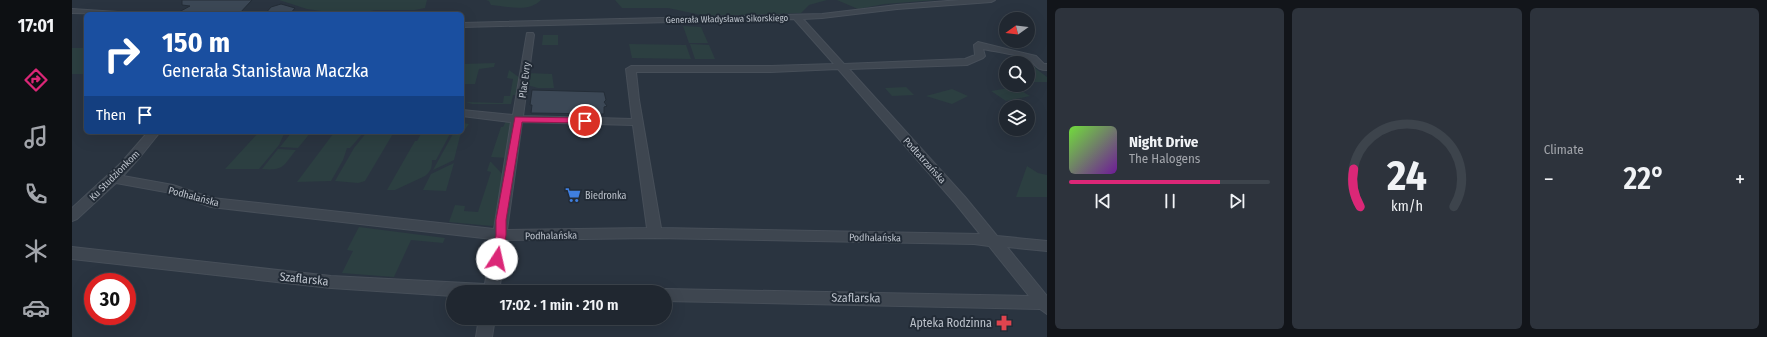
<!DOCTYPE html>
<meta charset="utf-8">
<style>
body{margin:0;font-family:"Fira Sans Condensed",sans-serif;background:#2d333c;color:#f1f3f6;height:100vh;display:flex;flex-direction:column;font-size:15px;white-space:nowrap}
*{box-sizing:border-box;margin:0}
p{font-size:13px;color:#a2a5ab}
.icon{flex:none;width:22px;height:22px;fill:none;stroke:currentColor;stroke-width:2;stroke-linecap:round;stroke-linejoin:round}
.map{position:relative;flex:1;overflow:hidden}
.sheet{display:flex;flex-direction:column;gap:8px;padding:8px;background:#12151a;width:720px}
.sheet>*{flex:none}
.top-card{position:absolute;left:12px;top:12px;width:380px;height:122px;border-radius:6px;box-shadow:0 4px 16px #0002,0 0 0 1px #3d444c;background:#1a4fa0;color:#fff;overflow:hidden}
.needle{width:26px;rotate:255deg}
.buttons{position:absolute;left:927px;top:12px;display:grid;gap:8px}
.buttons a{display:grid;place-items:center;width:36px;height:36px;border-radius:50%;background:#202730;box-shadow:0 4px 16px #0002,0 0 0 1px #3d444c;font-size:20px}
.speed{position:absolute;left:12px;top:273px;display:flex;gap:8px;font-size:20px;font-weight:700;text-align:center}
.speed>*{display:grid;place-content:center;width:52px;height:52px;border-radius:50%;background:#202730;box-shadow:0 4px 16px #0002,0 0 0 1px #3d444c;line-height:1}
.speed .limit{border:6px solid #d22;background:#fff;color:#111}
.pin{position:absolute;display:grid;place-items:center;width:34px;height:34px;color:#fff;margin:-17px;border:2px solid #fff;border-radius:50%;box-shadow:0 1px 4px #0007}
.me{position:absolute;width:44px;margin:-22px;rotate:10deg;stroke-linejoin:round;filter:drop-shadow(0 0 3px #0008)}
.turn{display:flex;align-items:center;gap:14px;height:84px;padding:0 12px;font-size:18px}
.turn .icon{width:52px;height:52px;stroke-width:2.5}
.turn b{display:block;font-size:28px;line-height:34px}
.then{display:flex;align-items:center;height:38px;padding:0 12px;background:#0003;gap:8px;font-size:15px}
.big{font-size:30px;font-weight:600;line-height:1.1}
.sheet .widget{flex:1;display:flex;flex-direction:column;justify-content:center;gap:6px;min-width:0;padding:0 14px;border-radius:6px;background:#2d333c}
.sheet .dial{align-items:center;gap:0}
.dial svg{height:104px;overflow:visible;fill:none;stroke:#3d444c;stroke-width:7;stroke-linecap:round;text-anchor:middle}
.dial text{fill:#f1f3f6;stroke:none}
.song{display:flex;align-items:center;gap:12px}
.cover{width:48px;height:48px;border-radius:6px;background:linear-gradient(135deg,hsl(100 70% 55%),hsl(280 70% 35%))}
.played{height:4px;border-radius:2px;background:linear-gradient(90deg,#db2777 75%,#3d444c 75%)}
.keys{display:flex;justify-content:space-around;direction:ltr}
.heat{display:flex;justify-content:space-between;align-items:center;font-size:22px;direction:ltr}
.sheet .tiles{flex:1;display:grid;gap:8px;grid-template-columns:repeat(3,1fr)}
.trip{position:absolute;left:374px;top:285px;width:226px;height:40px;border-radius:20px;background:#202730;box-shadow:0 4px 16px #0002,0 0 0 1px #3d444c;font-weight:600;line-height:40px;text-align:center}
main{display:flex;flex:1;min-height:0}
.dock{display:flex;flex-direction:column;width:72px;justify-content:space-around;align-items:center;background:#0d1013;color:#a2a5ab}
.dock .icon{width:28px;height:28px}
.dock .current{color:#db2777}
.dock b{font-size:18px;color:#f1f3f6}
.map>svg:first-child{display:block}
.green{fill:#2c3f41}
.building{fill:#3c4856;stroke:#242d37}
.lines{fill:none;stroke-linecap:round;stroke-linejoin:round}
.minor-casing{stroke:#474f59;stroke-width:2}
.minor{fill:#3e4650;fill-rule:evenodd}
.route{fill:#db2777;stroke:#8e194d}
.labels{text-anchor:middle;stroke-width:4;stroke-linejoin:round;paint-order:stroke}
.far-street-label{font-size:9px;fill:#bbc1ca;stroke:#222b36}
.street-label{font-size:10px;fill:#bbc1ca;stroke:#222b36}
.poi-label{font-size:10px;fill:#bbc1ca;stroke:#222b36;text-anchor:start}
.near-street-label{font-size:12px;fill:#bbc1ca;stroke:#222b36}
.near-poi-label{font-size:12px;fill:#bbc1ca;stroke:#222b36;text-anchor:end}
</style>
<main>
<nav class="dock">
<b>17:01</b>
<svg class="icon current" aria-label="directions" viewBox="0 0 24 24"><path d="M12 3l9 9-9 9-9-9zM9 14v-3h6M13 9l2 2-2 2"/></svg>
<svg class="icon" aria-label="music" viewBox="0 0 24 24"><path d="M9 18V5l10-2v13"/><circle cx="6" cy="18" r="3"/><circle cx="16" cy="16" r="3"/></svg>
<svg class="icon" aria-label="phone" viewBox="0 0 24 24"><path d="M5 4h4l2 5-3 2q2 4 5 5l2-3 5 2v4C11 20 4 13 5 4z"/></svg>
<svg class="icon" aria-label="climate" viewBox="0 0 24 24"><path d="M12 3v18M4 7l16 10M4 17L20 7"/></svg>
<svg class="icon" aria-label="car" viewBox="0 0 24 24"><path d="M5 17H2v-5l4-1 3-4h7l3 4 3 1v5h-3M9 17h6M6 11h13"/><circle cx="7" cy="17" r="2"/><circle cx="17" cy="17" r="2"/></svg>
</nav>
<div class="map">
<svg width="975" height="337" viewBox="0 0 975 337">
<rect width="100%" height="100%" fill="#2a3440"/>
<g class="green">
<polygon points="207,0 355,0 353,8 343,10 303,10 284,14 245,14 249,11 235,9"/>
<path d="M414 0H469C457 13 434 6 419 5L417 1Z"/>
<polygon points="543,0 755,0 737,5 729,13 634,16 596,8 550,8"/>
<polygon points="765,0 864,0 812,4 786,9"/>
<polygon points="611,26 629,27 636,43 617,43"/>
<polygon points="471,35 486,35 486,45 470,45"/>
<polygon points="557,44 614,45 619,59 560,58"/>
<polygon points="618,44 637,45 643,59 623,59"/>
<rect x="0" y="48" width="14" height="26"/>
<polygon points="423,63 422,67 407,69 403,84 390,84 390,64"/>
<polygon points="956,67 968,67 963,68 975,77 975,82 956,82"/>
<polygon points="437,70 448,78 446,95 441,95 439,104 400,104 394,102 431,103 432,96 438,96 441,79 435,78"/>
<polygon points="456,73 480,74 482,88 466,88 455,85"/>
<polygon points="834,87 842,95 820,96 813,88"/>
<polygon points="943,87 958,96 934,101 919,91"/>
<polygon points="880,89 896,96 880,104 854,96"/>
<polygon points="434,121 438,122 439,125 436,158 419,157 429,127 431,127"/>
<polygon points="390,123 397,124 388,136 382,160 361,170 382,132 390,132"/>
<polygon points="187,132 217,132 215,134 212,134 207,145 187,169 153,169"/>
<polygon points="220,132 239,132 226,148 208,147"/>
<polygon points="265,132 292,132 278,148 275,148 271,160 259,181 225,182 261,134 263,135"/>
<polygon points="295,132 322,132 293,181 286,183 263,181 282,148"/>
<path d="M350 132H379L364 160H360C360 168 359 171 353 176L323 190H315L343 141H345Z"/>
<path d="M206 149 224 150C211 166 212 171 190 169Z"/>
<polygon points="418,162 419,162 432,176 423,223 420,226 377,222 383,205 393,206 392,211 406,212 419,172 415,171"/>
<polygon points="382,163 374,191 351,190 359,174"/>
<polygon points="955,166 966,173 975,175 975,197 944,197"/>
<polygon points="287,227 373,238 371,243 339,240 322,277 270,273 281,251 275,250"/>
</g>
<g class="building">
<polygon points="110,0 180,0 167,14 128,14 107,12 118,6 110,5"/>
<polygon points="209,4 223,8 218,14 193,14 199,7"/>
<polygon points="460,90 532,92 534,100 532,102 535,106 532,107 532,114 459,113 460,105 458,105"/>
</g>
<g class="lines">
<defs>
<g id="minor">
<path d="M888 0H923L919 2 825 9 750 18 731 19 772 64 893 59 903 55 902 45 906 42 964 56 972 64H975V70C963 70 965 64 957 60 945 54 925 52 911 49L913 56 911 58 895 65 777 69 893 197 925 236 975 241V251L935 247 975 296V314L968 309 593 301V292H587L593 289 957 296 917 246 902 244 583 238 434 240 428 285 465 286 470 288 473 292H381V296L259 288 0 259V247L259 276 413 284 420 239 139 207 99 193 44 183 5 219 0 221V208L49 163 76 132H88L68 157 51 176 101 185 140 198 422 229 439 122 390 116V110L441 115 455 33H461L462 35 451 116 560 119 554 69 559 66H699L762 64 722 19 390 27V23L750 14 825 5ZM766 69 883 203 908 234 589 228 567 100 564 72H699ZM450 122 561 125 575 228 435 230Z"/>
<polygon points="0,9 46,12 50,14 0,13"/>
<polygon points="407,318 423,318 420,337 404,337"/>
</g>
</defs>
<use href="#minor" class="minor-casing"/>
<use href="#minor" class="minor"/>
</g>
<polygon class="route" points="443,117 513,118 517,121 513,123 450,122 434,220 434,235 430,259 429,262 425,263 421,262 419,259 424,235 424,220"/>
<defs>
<symbol id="supermarket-bare" viewBox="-9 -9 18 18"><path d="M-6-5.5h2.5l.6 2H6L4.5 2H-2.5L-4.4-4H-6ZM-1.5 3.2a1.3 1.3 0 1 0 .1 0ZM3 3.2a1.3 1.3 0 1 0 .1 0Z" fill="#3f7fe0" stroke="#222b36" stroke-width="2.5" paint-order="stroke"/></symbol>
<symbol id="pharmacy-bare" viewBox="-9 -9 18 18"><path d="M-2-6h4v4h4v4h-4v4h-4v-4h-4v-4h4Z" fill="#e0444e" stroke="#222b36" stroke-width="2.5" paint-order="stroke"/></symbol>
</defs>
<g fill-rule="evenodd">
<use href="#supermarket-bare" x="490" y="184" width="22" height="22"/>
<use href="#pharmacy-bare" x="921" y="312" width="22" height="22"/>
</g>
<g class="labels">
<g class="far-street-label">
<text transform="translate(655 19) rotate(-1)" y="3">Generała Władysława Sikorskiego</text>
</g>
<g class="street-label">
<text transform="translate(452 80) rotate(-82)" y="4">Plac Evry</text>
<text transform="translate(853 160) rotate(48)" y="4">Podtatrzańska</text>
<text transform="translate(42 175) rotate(-45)" y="4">Ku Studzionkom</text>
<text transform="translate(122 196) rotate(15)" y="4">Podhalańska</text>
<text transform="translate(479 235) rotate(-1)" y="4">Podhalańska</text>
<text transform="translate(803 237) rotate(1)" y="4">Podhalańska</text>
</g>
<g class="poi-label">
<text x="513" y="199">Biedronka</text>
</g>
<g class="near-street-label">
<text transform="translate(232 279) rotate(6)" y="4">Szaflarska</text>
<text transform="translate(784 298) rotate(1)" y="4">Szaflarska</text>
</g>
<g class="near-poi-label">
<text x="920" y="327">Apteka Rodzinna</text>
</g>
</g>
</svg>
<div class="buttons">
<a><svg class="needle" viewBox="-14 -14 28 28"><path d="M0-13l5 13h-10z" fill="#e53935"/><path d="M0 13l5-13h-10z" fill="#a2a5ab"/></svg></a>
<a><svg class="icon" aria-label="search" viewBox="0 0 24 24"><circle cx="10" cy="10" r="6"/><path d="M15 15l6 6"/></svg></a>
<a><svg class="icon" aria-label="layers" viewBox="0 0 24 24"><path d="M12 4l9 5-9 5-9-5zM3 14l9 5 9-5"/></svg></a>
</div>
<div class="speed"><div class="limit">30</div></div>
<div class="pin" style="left:513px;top:121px;background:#d93025"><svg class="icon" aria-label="arrive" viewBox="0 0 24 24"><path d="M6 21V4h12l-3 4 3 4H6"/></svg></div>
<svg class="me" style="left:425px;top:259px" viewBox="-20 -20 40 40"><circle r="19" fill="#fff"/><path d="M0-13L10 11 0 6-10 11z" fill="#db2777"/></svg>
<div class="trip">17:02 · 1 min · 210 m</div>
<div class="top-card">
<div class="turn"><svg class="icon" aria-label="right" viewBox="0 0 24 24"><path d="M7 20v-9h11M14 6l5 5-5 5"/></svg><div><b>150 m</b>Generała Stanisława Maczka</div></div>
<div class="then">Then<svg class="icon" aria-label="arrive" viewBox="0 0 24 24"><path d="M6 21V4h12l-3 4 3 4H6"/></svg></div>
</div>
</div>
<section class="sheet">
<div class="tiles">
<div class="widget">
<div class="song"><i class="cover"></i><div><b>Night Drive</b><p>The Halogens</p></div></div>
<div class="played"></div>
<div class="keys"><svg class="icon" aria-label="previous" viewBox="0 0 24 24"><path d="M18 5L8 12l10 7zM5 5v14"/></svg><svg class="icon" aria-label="pause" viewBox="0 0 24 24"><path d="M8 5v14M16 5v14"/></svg><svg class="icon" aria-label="next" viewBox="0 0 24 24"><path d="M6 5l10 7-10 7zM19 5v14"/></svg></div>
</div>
<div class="widget dial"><svg viewBox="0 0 100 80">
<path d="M14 69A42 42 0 1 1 86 69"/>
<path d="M14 69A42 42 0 0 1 9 40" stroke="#db2777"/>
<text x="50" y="56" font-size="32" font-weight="700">24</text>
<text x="50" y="72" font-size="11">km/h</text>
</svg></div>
<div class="widget"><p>Climate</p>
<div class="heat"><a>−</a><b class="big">22°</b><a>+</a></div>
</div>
</div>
</section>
</main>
